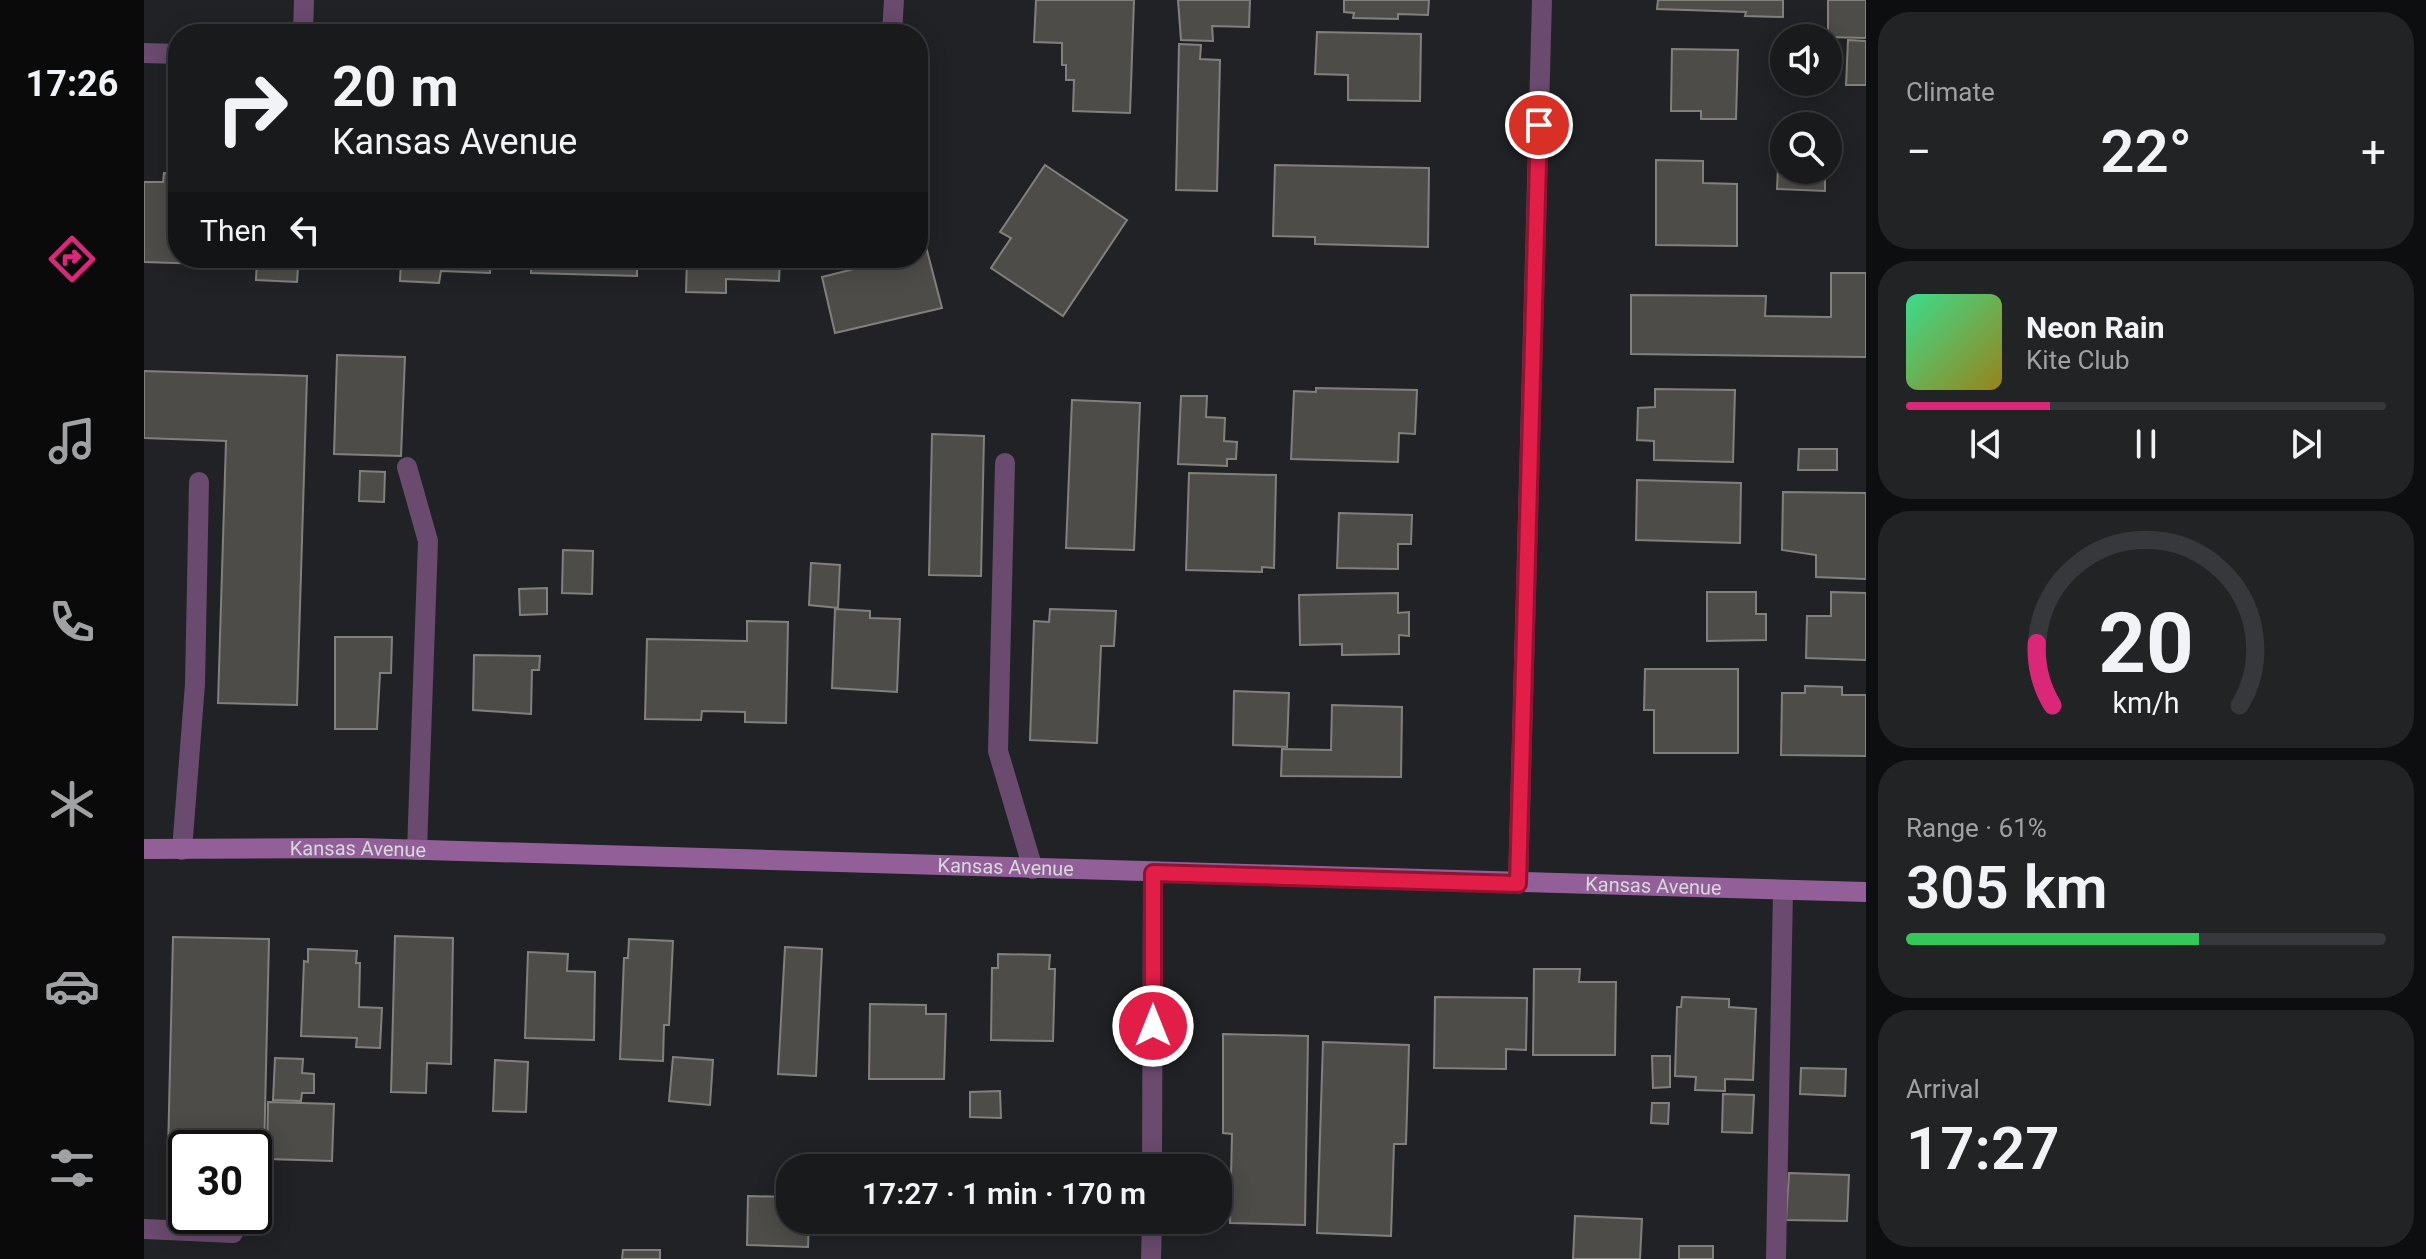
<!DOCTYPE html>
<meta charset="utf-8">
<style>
body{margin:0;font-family:Roboto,sans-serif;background:#212325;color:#f1f3f6;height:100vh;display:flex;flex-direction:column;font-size:30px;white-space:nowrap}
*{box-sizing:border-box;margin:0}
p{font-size:26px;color:#9fa1a3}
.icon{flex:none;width:44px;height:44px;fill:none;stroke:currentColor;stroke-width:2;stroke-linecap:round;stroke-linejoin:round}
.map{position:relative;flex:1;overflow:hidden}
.sheet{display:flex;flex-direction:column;gap:12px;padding:12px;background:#0d0e0f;width:560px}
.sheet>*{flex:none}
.banner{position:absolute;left:24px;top:24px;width:760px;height:244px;border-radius:32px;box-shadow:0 4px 20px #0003,0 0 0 2px #36383b;background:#181a1c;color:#f1f3f6;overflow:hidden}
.buttons{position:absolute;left:1626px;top:24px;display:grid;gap:16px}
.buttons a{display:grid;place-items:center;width:72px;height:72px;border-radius:50%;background:#181a1c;box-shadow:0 4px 20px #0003,0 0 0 2px #36383b;font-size:40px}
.speed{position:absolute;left:24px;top:1130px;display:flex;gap:16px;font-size:40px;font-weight:700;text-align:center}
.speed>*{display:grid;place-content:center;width:104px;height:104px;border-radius:50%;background:#181a1c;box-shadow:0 4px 20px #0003,0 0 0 2px #36383b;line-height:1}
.speed .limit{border:4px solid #111;border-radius:12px;background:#fff;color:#111}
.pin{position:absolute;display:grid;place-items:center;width:68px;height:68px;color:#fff;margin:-34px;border:4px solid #fff;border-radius:50%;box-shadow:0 2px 8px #0007}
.me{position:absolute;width:88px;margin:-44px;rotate:0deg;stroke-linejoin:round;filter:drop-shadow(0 0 6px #0008)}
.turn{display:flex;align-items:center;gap:28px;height:168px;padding:0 32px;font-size:36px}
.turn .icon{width:104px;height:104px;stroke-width:2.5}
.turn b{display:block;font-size:56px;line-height:68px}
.then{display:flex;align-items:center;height:76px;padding:0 32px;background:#0003;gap:16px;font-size:30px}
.big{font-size:60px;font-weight:600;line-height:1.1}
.sheet .tile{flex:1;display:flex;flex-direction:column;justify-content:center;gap:12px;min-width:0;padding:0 28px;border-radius:32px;background:#212325}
.sheet .dial{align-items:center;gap:0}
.dial svg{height:208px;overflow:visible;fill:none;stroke:#36383b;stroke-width:7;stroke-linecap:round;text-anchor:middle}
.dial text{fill:#f1f3f6;stroke:none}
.song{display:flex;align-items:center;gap:24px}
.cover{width:96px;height:96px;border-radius:12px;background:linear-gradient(135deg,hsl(150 70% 55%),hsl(50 70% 35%))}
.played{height:8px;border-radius:4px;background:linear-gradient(90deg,#db2777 30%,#36383b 30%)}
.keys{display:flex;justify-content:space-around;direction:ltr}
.heat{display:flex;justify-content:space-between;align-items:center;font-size:44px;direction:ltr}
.charge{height:12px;border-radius:6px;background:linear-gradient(90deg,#34c759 61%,#36383b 0)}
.trip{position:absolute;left:632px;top:1154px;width:456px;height:80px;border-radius:32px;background:#181a1c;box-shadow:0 4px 20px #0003,0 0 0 2px #36383b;font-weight:600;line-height:80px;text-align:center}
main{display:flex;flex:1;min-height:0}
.tab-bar{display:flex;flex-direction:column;width:144px;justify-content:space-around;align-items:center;background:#0a0a0b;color:#9fa1a3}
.tab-bar .icon{width:56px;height:56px}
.tab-bar .current{color:#db2777}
.tab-bar b{font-size:36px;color:#f1f3f6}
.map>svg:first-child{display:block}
.building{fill:#4e4c48;stroke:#82807c;stroke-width:2}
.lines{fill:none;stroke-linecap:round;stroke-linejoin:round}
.lane{stroke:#6a4a6e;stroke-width:20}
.street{stroke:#6a4a6e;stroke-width:20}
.secondary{stroke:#925f99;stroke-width:20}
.route-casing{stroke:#92132f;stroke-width:20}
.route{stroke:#e11d48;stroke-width:14}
.labels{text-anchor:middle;stroke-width:8;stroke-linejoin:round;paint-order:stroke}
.street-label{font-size:20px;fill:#d6d8da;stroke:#202225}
</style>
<main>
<nav class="tab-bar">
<b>17:26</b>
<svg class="icon current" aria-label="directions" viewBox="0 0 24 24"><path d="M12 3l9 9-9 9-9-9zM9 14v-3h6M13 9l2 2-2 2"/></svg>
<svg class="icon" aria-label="music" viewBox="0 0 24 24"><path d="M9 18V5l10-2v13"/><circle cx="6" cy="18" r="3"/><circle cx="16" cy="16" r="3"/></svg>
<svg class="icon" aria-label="phone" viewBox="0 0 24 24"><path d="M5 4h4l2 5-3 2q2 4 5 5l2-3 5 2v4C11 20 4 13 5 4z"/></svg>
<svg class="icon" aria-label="climate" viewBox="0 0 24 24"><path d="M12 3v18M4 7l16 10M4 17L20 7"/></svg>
<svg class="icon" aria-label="car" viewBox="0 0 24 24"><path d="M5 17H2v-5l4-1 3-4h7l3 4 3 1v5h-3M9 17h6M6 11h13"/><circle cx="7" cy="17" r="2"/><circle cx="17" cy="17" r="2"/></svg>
<svg class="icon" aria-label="filters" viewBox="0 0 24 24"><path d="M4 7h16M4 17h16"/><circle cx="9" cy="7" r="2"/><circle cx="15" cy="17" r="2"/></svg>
</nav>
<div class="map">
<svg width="1722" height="1259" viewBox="0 0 1722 1259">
<rect width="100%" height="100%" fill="#202225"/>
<g class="building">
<polygon points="892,0 990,0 986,113 929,111 930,80 922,80 922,65 918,65 918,43 890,42"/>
<polygon points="1034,0 1106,0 1105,27 1068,26 1069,41 1037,40"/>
<polygon points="1200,0 1285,0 1284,15 1254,14 1254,19 1209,18 1210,13 1200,12"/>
<polygon points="1514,0 1639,0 1639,17 1601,16 1602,12 1513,9"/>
<polygon points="1684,0 1722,0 1722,38 1684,37"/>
<polygon points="1173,32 1277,34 1276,101 1204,100 1204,75 1171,74"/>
<polygon points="1704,40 1722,41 1722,85 1702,85"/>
<polygon points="1035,44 1057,45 1056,59 1076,60 1073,191 1032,190"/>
<polygon points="1528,49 1594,50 1592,119 1557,119 1557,111 1527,111"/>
<polygon points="1635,147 1640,148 1640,170 1681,170 1681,191 1633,189"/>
<polygon points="1512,160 1559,161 1559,183 1593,184 1593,246 1512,245"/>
<polygon points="901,165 983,220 919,316 847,268 867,238 856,232"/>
<polygon points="1131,165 1285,168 1284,247 1171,244 1171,237 1129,236"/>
<polygon points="20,173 34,174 34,258 62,258 61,264 0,262 0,182 19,182"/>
<polygon points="774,216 798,308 691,333 678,277 710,269 709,258 774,258"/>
<polygon points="113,258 208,258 207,269 154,268 153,282 112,280"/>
<polygon points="224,258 347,258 346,273 297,271 295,283 256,281 257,260"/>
<polygon points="388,258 493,258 493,276 387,273"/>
<polygon points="543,258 636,258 635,281 582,279 582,293 542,292"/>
<polygon points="1687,273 1722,273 1722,357 1487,354 1487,295 1622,296 1621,316 1687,317"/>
<polygon points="193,355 261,357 257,456 190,454"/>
<polygon points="0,371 163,376 153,705 74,703 82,441 0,438"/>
<polygon points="1172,388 1273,390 1271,434 1255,433 1254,462 1147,459 1150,391 1172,392"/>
<polygon points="1511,389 1591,390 1589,462 1510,460 1510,441 1493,440 1494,408 1511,407"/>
<polygon points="1037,396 1063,396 1062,417 1081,418 1080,441 1093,442 1092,459 1083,459 1083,466 1034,464"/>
<polygon points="928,400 996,403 990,550 922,548"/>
<polygon points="788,434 840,436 837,576 785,575"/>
<polygon points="1655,449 1693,449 1693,470 1654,470"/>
<polygon points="216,471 241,472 240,502 215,501"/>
<polygon points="1045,473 1132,475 1130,568 1118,567 1118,572 1042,570"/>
<polygon points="1493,480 1597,483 1596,543 1492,540"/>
<polygon points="1639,492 1722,493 1722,579 1672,577 1672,555 1638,550"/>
<polygon points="1195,513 1268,515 1267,544 1254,544 1254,569 1193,568"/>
<polygon points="419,550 449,551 448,594 418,593"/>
<polygon points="667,563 696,565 694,608 665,605"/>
<polygon points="403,588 403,614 376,615 375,589"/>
<polygon points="1563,592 1612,592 1612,614 1622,614 1622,640 1563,641"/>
<polygon points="1687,592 1722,593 1722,660 1662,658 1663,616 1687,616"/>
<polygon points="1254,593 1254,613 1265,612 1265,636 1255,635 1255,654 1198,655 1198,644 1156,645 1155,595"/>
<polygon points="691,609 726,611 726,618 756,619 753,692 688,688"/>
<polygon points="906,609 972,611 970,646 957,646 953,743 886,740 890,621 905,622"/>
<polygon points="603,621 644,622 642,723 601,722 601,712 558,711 557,720 501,719 503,639 603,641"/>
<polygon points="191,637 248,637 247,673 236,673 233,729 191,729"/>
<polygon points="330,655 396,656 395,670 388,670 387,714 329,710"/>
<polygon points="1501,669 1594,669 1594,753 1510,753 1510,710 1500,710"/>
<polygon points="1661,686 1698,687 1698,695 1722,695 1722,756 1637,755 1638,693 1661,693"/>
<polygon points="1090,691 1145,693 1143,747 1089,745"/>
<polygon points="1188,705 1258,707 1257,777 1137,776 1138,749 1187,750"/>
<polygon points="251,936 309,938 307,1064 283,1063 282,1093 247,1092"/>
<polygon points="29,937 125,939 120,1155 110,1155 110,1148 42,1148 42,1153 24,1153"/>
<polygon points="485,939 529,941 525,1025 520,1025 519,1061 476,1059 480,958 484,958"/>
<polygon points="641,947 678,949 672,1076 634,1074"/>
<polygon points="164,949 213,951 212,963 216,963 215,1007 238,1008 236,1048 212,1047 213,1038 157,1036 160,961 164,962"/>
<polygon points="384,952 424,954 423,971 451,972 450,1040 381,1038"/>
<polygon points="854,954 906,955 905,969 911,969 909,1041 847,1040 848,968 854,968"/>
<polygon points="1390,969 1436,969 1435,982 1472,982 1471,1055 1389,1055"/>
<polygon points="1291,997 1383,998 1382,1050 1362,1049 1362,1069 1290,1068"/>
<polygon points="1538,997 1585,999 1585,1007 1612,1009 1609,1080 1581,1079 1581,1091 1551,1090 1552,1077 1531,1076 1533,1007 1537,1007"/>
<polygon points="726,1004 782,1005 782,1014 802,1014 800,1079 725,1079"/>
<polygon points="1079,1034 1164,1036 1161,1225 1086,1223 1088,1134 1079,1133"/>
<polygon points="1179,1042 1265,1045 1262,1144 1250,1144 1247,1236 1173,1233"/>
<polygon points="1508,1056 1526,1056 1526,1087 1509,1088"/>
<polygon points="529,1057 569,1060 566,1105 525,1101"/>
<polygon points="131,1058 159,1059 158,1073 170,1074 170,1093 158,1093 157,1101 129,1100"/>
<polygon points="351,1060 384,1062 382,1112 349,1111"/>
<polygon points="1657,1068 1702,1069 1701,1096 1656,1094"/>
<polygon points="856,1091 857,1118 826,1117 826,1092"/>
<polygon points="1579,1094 1610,1095 1608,1133 1578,1132"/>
<polygon points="124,1102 190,1104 188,1161 123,1159"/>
<polygon points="1508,1103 1525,1103 1524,1124 1507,1123"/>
<polygon points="761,1155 814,1156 814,1168 761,1168"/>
<polygon points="1645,1173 1705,1175 1703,1221 1642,1220"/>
<polygon points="604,1196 646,1197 646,1220 665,1220 664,1247 603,1245"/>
<polygon points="1431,1216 1498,1219 1496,1259 1429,1259"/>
<rect x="1535" y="1246" width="34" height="13"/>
<polygon points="479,1250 516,1250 516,1259 478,1259"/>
</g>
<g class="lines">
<g class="lane">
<polyline points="861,463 854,751 889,869"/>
<polyline points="263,467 284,541 273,850"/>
<polyline points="38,850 51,684 55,482"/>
<polyline points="0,1229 89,1233"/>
<polyline points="1632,1259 1639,891"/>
</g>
<g class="street">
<polyline points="159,34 160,0"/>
<polyline points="748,34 750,0"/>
<polyline points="0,53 34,54"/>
<polyline points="1374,884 1398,0"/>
<polyline points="1008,1168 1009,873"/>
<polyline points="1007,1259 1008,1220"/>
</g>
<path class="secondary" id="s1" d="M0 849 215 848 1722 892"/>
</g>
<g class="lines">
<defs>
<polyline id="route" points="1009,1026 1009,873 1374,884 1395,125"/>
</defs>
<use href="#route" class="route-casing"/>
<use href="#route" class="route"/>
</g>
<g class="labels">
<g class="street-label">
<text dy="7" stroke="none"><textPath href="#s1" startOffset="214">Kansas Avenue</textPath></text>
<text dy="7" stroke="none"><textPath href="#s1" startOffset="862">Kansas Avenue</textPath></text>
<text dy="7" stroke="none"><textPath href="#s1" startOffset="1510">Kansas Avenue</textPath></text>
</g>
</g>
</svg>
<div class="buttons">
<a><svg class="icon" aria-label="sound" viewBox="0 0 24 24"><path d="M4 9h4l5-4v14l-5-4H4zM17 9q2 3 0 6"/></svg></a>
<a><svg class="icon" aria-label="search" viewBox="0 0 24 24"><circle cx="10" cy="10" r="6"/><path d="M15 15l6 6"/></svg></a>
</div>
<div class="speed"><div class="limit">30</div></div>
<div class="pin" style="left:1395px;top:125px;background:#d93025"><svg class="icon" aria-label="arrive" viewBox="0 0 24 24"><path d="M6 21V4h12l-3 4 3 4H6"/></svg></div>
<svg class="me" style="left:1009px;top:1026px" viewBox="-20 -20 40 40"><circle r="17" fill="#e11d48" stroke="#fff" stroke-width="3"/><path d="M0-11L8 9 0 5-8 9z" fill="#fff"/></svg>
<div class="trip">17:27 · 1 min · 170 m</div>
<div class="banner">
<div class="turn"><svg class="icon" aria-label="right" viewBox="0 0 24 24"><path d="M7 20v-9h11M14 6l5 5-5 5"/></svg><div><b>20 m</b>Kansas Avenue</div></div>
<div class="then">Then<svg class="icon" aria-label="left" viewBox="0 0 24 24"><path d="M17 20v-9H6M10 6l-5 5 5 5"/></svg></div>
</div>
</div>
<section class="sheet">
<div class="tile"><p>Climate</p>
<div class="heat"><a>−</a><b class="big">22°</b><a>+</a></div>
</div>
<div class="tile">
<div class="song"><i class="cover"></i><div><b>Neon Rain</b><p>Kite Club</p></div></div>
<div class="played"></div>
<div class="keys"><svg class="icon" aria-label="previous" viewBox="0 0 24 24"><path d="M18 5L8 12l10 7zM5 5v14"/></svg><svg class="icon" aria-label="pause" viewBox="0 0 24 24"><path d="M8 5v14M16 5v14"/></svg><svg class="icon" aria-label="next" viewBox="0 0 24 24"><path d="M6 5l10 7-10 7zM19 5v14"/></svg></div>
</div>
<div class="tile dial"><svg viewBox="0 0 100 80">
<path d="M14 69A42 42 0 1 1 86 69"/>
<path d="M14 69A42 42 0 0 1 8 45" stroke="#db2777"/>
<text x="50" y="56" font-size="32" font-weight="700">20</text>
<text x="50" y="72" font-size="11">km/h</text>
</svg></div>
<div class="tile"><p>Range · 61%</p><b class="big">305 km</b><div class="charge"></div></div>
<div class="tile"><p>Arrival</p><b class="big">17:27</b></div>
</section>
</main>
